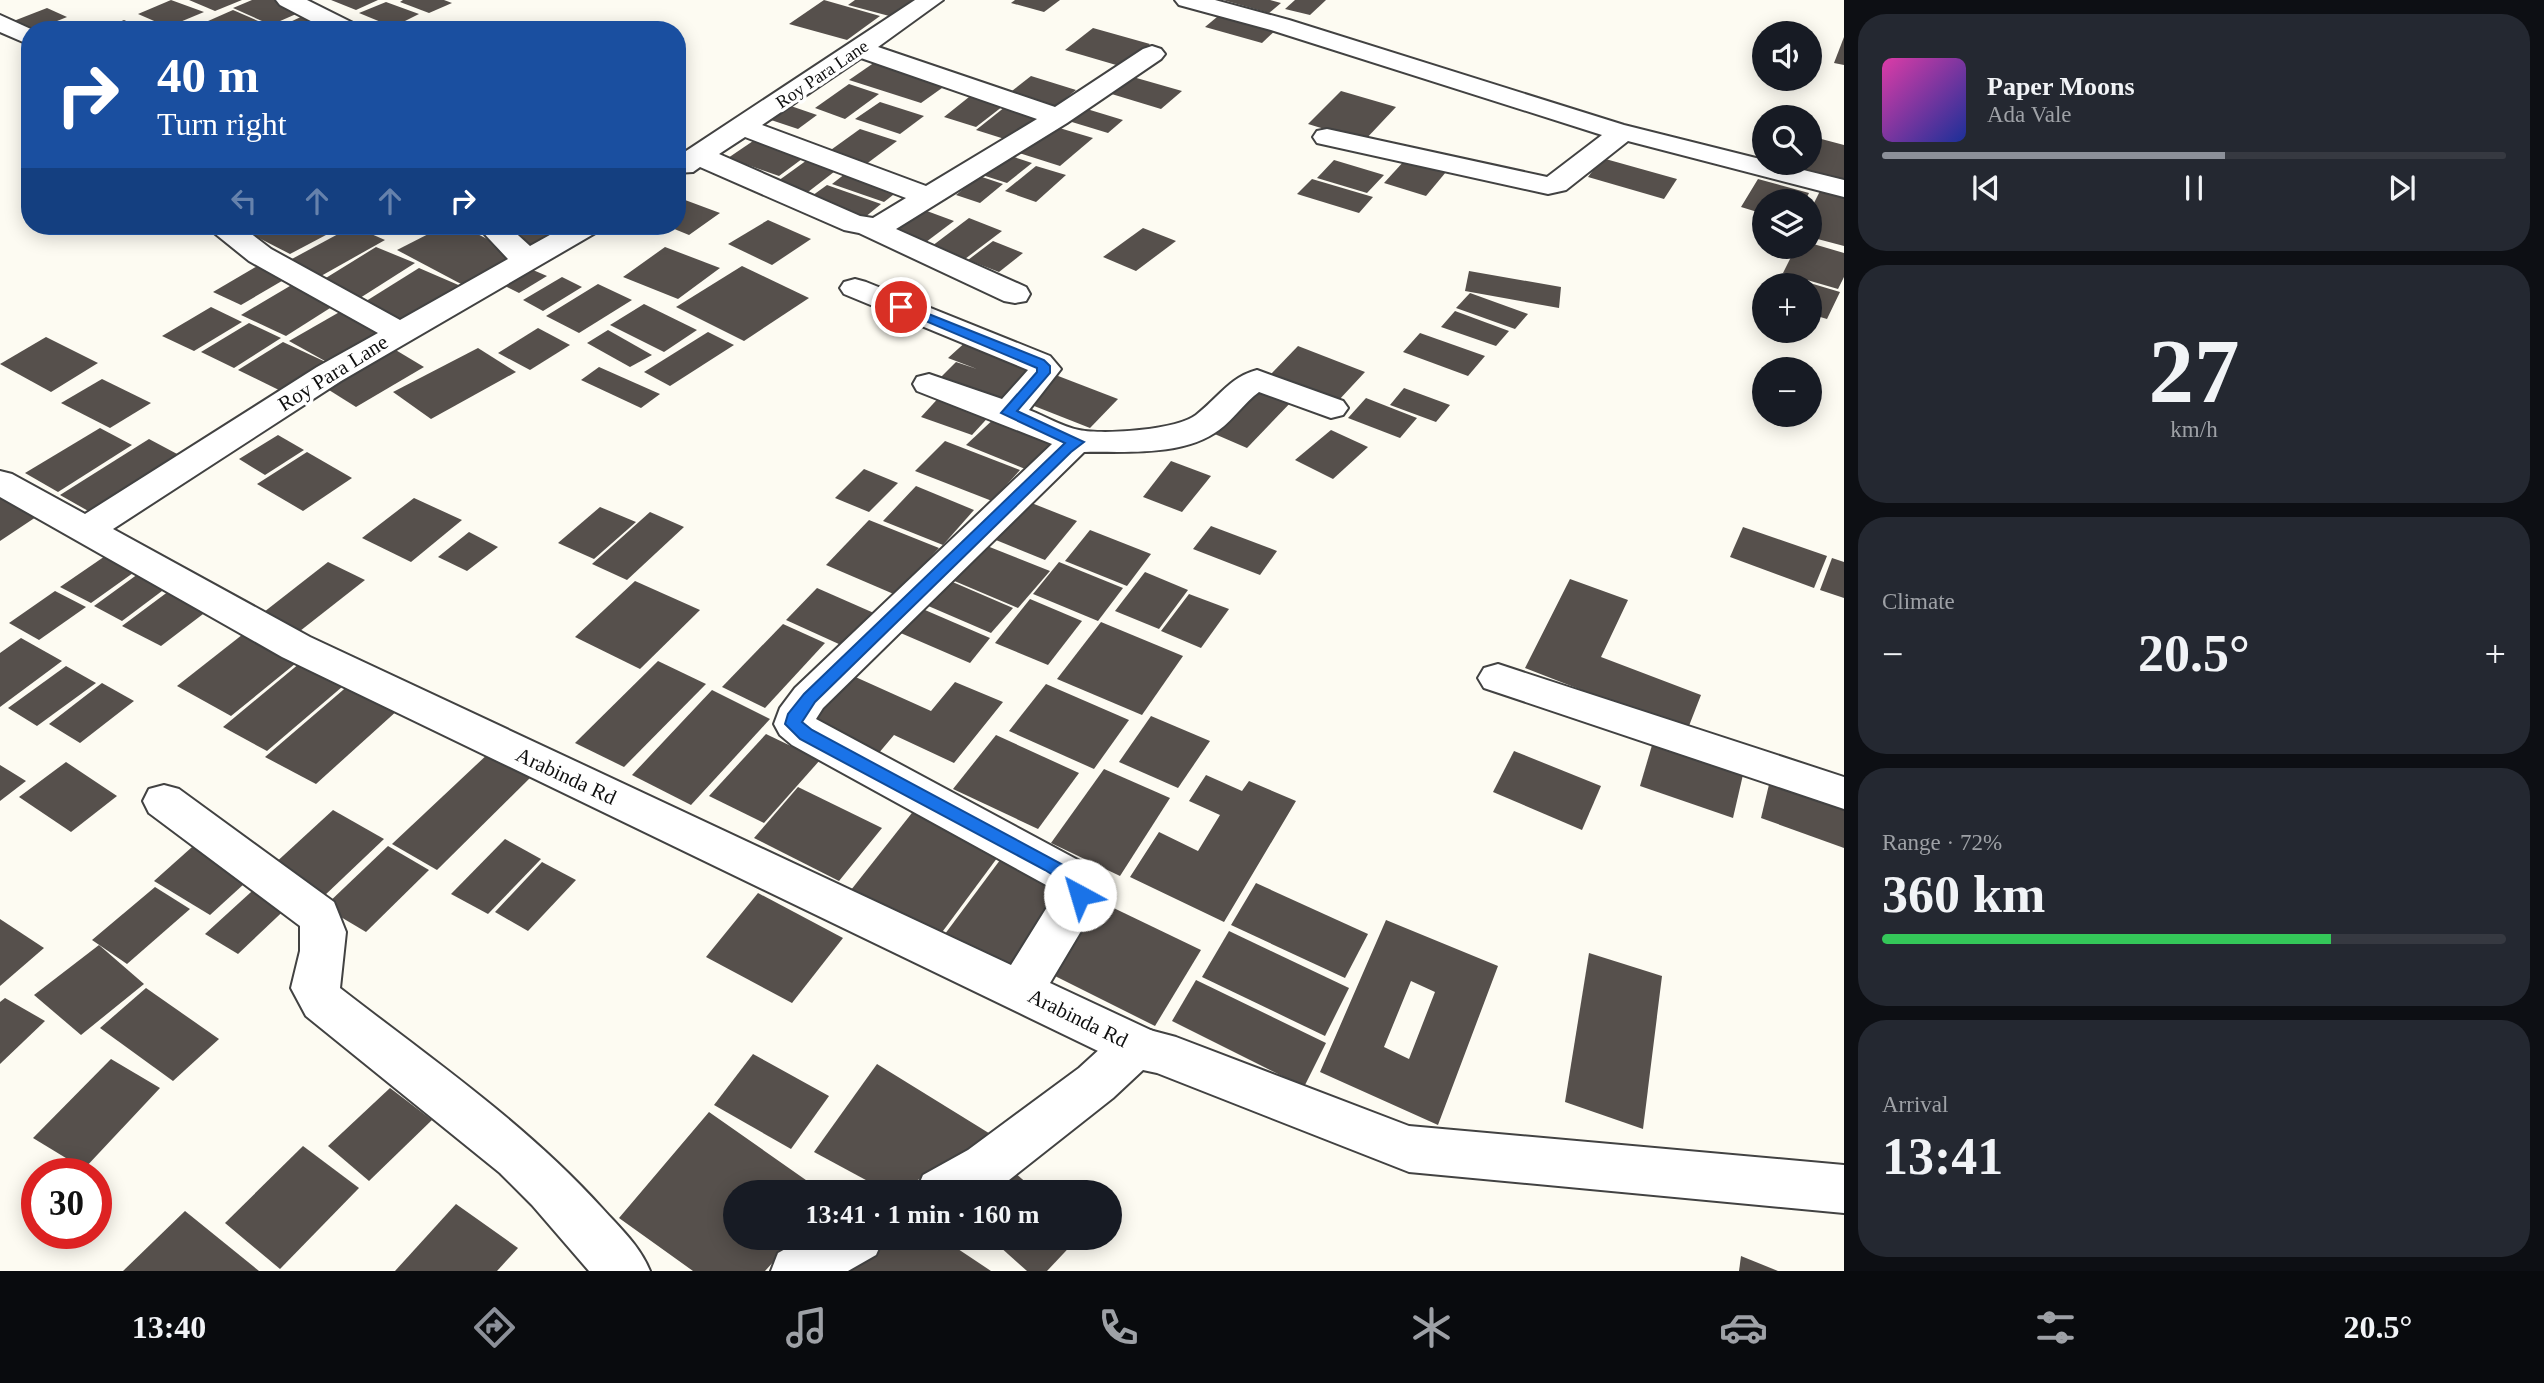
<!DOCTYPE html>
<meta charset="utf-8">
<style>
body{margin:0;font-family:"Times New Roman",serif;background:#242831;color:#f1f3f6;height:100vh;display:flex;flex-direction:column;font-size:26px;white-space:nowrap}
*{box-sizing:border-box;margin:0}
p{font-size:23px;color:#9ea1a6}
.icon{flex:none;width:38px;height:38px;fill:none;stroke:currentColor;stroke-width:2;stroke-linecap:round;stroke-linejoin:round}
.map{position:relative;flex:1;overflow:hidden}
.drawer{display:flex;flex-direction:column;gap:14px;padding:14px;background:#0d0f14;width:700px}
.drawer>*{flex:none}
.hud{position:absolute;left:21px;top:21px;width:665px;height:214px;border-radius:28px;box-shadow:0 4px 18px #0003;background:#1a4fa0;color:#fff;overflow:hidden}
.fabs{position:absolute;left:1752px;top:21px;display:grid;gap:14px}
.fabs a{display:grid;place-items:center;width:70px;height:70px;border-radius:50%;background:#171b24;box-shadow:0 4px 18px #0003;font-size:35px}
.speed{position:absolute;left:21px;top:1158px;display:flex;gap:14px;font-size:35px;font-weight:700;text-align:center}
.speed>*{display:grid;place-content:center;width:91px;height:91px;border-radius:50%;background:#171b24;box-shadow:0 4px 18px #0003;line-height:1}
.speed .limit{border:10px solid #d22;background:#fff;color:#111}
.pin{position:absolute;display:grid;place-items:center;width:60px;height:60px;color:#fff;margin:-30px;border:4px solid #fff;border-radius:50%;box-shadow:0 2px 7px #0007}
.me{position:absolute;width:77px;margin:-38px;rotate:321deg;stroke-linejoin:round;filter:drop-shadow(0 0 5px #0008)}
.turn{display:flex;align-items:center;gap:24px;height:147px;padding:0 21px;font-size:32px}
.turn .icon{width:91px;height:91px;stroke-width:2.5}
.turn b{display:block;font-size:49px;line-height:60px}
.lanes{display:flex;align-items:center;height:66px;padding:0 21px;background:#0003;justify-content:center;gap:35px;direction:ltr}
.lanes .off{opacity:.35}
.big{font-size:52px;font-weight:800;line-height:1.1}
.drawer .widget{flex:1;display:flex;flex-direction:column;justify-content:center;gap:10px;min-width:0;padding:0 24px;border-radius:28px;background:#242831}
.drawer .dial{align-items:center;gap:0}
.dial b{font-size:91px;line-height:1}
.song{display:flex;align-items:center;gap:21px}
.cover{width:84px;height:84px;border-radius:10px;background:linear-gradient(135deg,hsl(320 70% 55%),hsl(230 70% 35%))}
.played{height:7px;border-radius:4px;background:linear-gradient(90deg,#8c9099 55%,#363941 55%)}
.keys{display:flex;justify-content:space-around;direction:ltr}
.heat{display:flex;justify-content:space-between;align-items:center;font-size:38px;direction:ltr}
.charge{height:10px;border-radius:5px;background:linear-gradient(90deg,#34c759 72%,#363941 0)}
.trip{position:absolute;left:723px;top:1180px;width:399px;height:70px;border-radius:35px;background:#171b24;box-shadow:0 4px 18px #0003;font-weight:800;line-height:70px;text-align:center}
.tabs{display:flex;height:112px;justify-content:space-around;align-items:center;background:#090b0e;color:#9ea1a6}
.tabs .icon{width:49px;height:49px}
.tabs .on{color:#8c9099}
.tabs b{font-size:32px;color:#f1f3f6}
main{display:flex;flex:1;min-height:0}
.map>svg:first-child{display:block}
.building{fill:#56504c;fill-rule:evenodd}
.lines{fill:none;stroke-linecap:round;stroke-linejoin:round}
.minor-casing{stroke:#424242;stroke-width:4}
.tertiary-casing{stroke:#424242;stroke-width:4}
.minor{fill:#fff;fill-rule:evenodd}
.tertiary{fill:#fff;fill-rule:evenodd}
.route{fill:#1a73e8;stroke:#114b97;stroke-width:2}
.labels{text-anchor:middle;stroke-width:7;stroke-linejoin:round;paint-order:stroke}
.far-street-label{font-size:18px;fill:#0f0f0f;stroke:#fff}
.street-label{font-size:21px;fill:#0f0f0f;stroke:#fff}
</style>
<main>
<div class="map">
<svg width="1844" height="1271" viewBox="0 0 1844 1271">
<rect width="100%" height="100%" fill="#fdfbf2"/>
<g class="building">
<polygon points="171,0 204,12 168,27 138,14"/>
<polygon points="189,0 242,0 215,11"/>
<polygon points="252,0 277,0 303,11 271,25 233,8"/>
<polygon points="331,0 378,0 356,10"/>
<polygon points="403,0 444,0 452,3 429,13 400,2"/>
<polygon points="824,0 880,16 847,40 789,24"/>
<polygon points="855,0 917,0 893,17 848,5"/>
<polygon points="1015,0 1060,0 1044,12 1011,3"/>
<polygon points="1223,0 1270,0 1281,3 1269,13"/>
<polygon points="1295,0 1326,0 1310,15 1285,9"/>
<polygon points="386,2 419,14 393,27 359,13"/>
<polygon points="47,8 67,17 35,30 11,22"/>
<polygon points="233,10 272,27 265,30 210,30 199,25"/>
<polygon points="1223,12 1279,27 1262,43 1205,27"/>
<polygon points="305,15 328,25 317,30 273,30"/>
<polygon points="124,20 146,30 100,30"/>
<polygon points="1093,28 1150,44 1123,67 1065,50"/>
<polygon points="1844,37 1844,65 1834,63"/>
<polygon points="878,60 949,83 921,103 849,80"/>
<polygon points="1126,75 1182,91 1161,109 1105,92"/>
<polygon points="1031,76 1076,90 1054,108 1008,94"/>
<polygon points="849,84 879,94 845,119 815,108"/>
<polygon points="1341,91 1396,107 1364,141 1308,124"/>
<polygon points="974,93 1007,103 976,127 944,117"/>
<polygon points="880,102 924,116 900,134 855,119"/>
<polygon points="1010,103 1045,114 1011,141 976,130"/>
<polygon points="785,104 817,115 798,129 765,118"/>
<polygon points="1077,106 1123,120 1108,133 1062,119"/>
<polygon points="1046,124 1093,138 1060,166 1013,151"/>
<polygon points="860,129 897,141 865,165 828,152"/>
<polygon points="1810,136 1844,145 1844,179 1793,166 1794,163 1810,163"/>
<polygon points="756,139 806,156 779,176 728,158"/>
<polygon points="1002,153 1032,163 1007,183 976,173"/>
<polygon points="814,155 843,165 808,192 778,181"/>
<polygon points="1602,158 1677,179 1664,199 1588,177"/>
<polygon points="1334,160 1384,175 1367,193 1317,178"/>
<polygon points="1405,160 1446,172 1426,196 1384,183"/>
<polygon points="1036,166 1066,175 1036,202 1005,191"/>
<polygon points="850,170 902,188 884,202 832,184"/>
<polygon points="979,176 1003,184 980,203 956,195"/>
<polygon points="1312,179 1373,197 1359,213 1297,194"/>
<polygon points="1758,179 1809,193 1805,201 1764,201 1764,214 1741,207"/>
<polygon points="827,185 881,204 864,218 809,198"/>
<polygon points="1821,189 1844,195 1844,246 1810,237 1810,211"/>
<polygon points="677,197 720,213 689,235 667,226 677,226"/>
<polygon points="916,207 954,221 922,245 883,230"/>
<polygon points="969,218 1002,231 965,259 932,246"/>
<polygon points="768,220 811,239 772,265 728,244"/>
<polygon points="256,226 343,226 290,254 245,231"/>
<polygon points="353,226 385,240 321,276 290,260"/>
<polygon points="444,226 462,226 518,255 463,285 397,250"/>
<polygon points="497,226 573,226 537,248 494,227"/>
<polygon points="1143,228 1176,241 1136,271 1103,257"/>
<polygon points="993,241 1023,253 999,272 968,260"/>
<polygon points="1810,243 1844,253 1844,277 1838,289 1783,273 1796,247 1810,247"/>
<polygon points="376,247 415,263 360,298 321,281"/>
<polygon points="665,247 720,268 678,299 623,277"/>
<polygon points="259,265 287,278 241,305 213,292"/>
<polygon points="742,266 809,298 744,341 676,307"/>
<polygon points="419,268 463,287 407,323 363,303"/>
<polygon points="533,270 547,276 519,293 505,286"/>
<polygon points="1469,271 1561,287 1559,308 1465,291"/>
<polygon points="562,277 582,287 543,311 523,300"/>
<polygon points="1793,278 1840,292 1827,319 1810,314 1810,285 1790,285"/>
<polygon points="295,283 338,303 286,336 241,315"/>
<polygon points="598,284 632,300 579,333 546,316"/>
<polygon points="1470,293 1528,314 1515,329 1456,308"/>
<polygon points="644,304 697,330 664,352 610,325"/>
<polygon points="350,306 394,330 334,366 289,341"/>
<polygon points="211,307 242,322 194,351 162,336"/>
<polygon points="1455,311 1509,331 1496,346 1441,327"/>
<polygon points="249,323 281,338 234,368 201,352"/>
<polygon points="538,328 570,345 530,370 498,353"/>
<polygon points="608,330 652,355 630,367 587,343"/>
<polygon points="708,332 734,345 670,386 644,372"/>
<polygon points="1420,333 1485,356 1468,376 1403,352"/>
<polygon points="46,337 98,363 51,392 0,364"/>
<polygon points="969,339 1041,365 1000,408 934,384 956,362 977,369 948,358"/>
<polygon points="283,342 330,364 285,393 238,370"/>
<polygon points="389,346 424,367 356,407 321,385"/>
<polygon points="1298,346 1365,372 1338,401 1271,374"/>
<polygon points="478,348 516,372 431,419 393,392"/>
<polygon points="599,367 660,394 641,408 581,380"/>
<polygon points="1053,374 1118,399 1090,428 1024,402"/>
<polygon points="102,379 151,403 110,428 61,403"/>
<polygon points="1259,384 1295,398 1247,448 1210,432"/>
<polygon points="1404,388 1450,405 1436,422 1390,405"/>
<polygon points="943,393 994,411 972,435 921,417"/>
<polygon points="1366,398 1417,418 1400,438 1348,418"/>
<polygon points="998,415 1065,441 1035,473 966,445"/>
<polygon points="100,428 132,445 58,492 25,473"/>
<polygon points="1331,430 1368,447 1333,479 1295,460"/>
<polygon points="278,435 304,450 265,475 239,459"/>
<polygon points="149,439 179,455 90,512 60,495"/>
<polygon points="945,441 1020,470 992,501 915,471"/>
<polygon points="307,452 352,478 303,511 257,484"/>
<polygon points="1171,461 1211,476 1182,512 1143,497"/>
<polygon points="864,469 898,483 869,512 835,498"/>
<polygon points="916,486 974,510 943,545 883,521"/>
<polygon points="0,493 45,511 0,541"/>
<polygon points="414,498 462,520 411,562 362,538"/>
<polygon points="1024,500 1077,521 1045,560 991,538"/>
<polygon points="600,507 636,522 594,559 558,543"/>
<polygon points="650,512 684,527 627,580 592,564"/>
<polygon points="869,520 939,548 896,595 826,565"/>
<polygon points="1211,526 1277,551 1260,575 1193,549"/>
<polygon points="1743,527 1827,556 1814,588 1730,557"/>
<polygon points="1090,530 1151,554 1127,586 1065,561"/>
<polygon points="469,532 498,547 467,571 438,557"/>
<polygon points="977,542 1050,571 1018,608 945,577"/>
<polygon points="111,552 140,568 91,603 60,587"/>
<polygon points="1832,558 1844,562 1844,598 1820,590"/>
<polygon points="328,562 365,580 300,631 264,612"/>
<polygon points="1059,562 1123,588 1098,621 1033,594"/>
<polygon points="1145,572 1188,590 1159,629 1115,611"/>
<polygon points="138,574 166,588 122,621 94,606"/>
<polygon points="1570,579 1628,600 1601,657 1701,695 1687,731 1525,668"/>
<polygon points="948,580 1013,608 991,633 926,605"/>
<polygon points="635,581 700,610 640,669 575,637"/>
<polygon points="817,588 883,617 852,650 786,620"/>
<polygon points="55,591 86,607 39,640 9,623"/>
<polygon points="169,591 207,611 161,646 122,626"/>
<polygon points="1189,594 1229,609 1201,648 1161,631"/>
<polygon points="1030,599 1082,621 1048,665 995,643"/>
<polygon points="918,607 990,638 970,663 896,631"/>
<polygon points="1101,622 1183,656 1142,715 1057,679"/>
<polygon points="783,624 825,643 765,708 722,687"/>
<polygon points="247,631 301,659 231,716 177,686"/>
<polygon points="21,638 62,661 0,707 0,653"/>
<polygon points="306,658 349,681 267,751 223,727"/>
<polygon points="658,661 706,684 624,767 575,743"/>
<polygon points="66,666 96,683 37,726 8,708"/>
<polygon points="851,675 931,711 955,682 1003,702 954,763 894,735 878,754 810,722"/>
<polygon points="102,683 134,701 80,743 49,724"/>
<polygon points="350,684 399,709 316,784 265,757"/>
<polygon points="1046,684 1129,720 1094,769 1009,731"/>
<polygon points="712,690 770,719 691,805 632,775"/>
<polygon points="1151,716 1210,741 1178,788 1119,762"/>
<polygon points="766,734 820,760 764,823 709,796"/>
<polygon points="996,735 1079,773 1038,829 953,789"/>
<polygon points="1655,735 1745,766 1733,818 1640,786"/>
<polygon points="491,751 534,774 437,870 392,844"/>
<polygon points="1514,751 1601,786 1582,830 1493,792"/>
<polygon points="66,762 117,796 71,832 19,797"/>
<polygon points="0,765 26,781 0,801"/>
<polygon points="1104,769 1170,798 1120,876 1051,843"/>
<polygon points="1772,772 1844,797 1844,848 1761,818"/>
<polygon points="1206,775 1242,791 1249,781 1296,801 1224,922 1130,877 1159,832 1198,851 1220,815 1189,801"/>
<polygon points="798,787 882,828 839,881 754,838"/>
<polygon points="919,804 1006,846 940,935 851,890"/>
<polygon points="333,810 384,839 323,897 272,866"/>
<polygon points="201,839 257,872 210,915 154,881"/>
<polygon points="505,839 541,859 488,914 451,894"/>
<polygon points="388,846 429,870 366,932 324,907"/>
<polygon points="1006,852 1078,886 1015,976 942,938"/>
<polygon points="542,862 576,880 528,931 495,912"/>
<polygon points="261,883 293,902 238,954 205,934"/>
<polygon points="1256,883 1368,934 1345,978 1231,925"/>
<polygon points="155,887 190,909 127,964 92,940"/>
<polygon points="758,893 843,938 792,1003 706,957"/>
<polygon points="1097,900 1201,950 1155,1026 1049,973"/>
<polygon points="0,919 44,948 0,986"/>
<path d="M1386 920 1498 966 1438 1125 1320 1072ZM1411 981 1435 992 1409 1059 1384 1047Z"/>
<polygon points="1229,931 1349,988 1325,1036 1202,977"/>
<polygon points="99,945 144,984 81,1035 34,995"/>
<polygon points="1589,953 1662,976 1643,1129 1565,1102"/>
<polygon points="1196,980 1326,1043 1304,1087 1172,1021"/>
<polygon points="146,988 219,1039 173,1081 100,1028"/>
<polygon points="5,998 45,1021 0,1064 0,1002"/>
<polygon points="753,1054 829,1096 791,1149 714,1105"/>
<polygon points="111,1059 160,1088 84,1169 33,1138"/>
<polygon points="877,1064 992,1135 898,1192 888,1192 814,1152"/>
<polygon points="390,1088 432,1120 369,1181 328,1146"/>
<polygon points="709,1112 823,1192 735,1192 735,1237 796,1237 765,1271 693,1271 619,1218"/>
<polygon points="303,1146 359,1188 280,1269 225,1223"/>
<polygon points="1007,1166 1037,1192 978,1192"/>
<polygon points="456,1204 518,1248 497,1271 395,1271"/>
<polygon points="185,1211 259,1271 123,1271"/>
<polygon points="899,1237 940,1237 991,1271 841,1271"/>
<polygon points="989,1237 1079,1237 1047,1271 1027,1271"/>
<polygon points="1741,1256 1778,1271 1739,1271"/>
</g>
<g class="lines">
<defs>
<g id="minor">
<polygon points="276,0 307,0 357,25 360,30 328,30 280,5"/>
<path d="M915 0H943L878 47 1055 107 1143 49 1152 46 1161 49 1165 54 1161 59 1067 123 896 229 1026 287 1030 294 1026 301 1015 303 1004 301 859 233 844 230 700 167 693 172 677 173V157ZM861 58 1037 119 926 186 762 125ZM745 137 906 198 873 218 860 216 719 154Z"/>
<polygon points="1175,0 1215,0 1289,20 1624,125 1764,160 1764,163 1775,163 1844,180 1844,197 1628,141 1566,190 1548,194 1317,143 1313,137 1317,131 1327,129 1547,177 1602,135 1271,30 1179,5"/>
<polygon points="0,15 33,30 30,30 30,45 0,32"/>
<path d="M209 226H241L271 249 400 320 508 259 477 226H508L530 246 566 226H602L597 232 341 381 113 529 310 637 1011 965 1057 891 792 745 780 735 774 724 780 708 795 688 1052 444 917 391 913 384 917 377 929 374 1002 399 1028 370 844 294 840 288 844 282 855 279 866 282 1050 356 1061 369 1029 410C1045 416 1063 427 1079 430 1104 435 1176 430 1196 415 1218 398 1230 377 1257 370L1343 401 1348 408 1343 415 1331 418 1259 392C1244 403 1234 419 1219 430 1183 457 1126 451 1084 452L823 708 816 719 1089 866 1102 887 1099 901 1050 983 1159 1034 1166 1049 1159 1064 1142 1070 1125 1064 282 657 0 497V471L12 474 85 514 317 367 378 333 249 261 213 232Z"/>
<polygon points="1498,664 1844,777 1844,809 1484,688 1478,678 1484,668"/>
<path d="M164 785 179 789 334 902 346 932 340 988C430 1058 525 1123 602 1208 620 1228 640 1246 650 1271H589L532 1205 500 1173 306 1016 291 988 300 951V926L149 813 143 801 149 789Z"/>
</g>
<g id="tertiary">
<polygon points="1142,1028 1176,1037 1409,1126 1844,1165 1844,1213 1409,1172 1157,1073 1143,1070 1113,1098 1004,1184 990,1192 916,1192 923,1175 968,1150 1079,1068 1113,1037"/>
<polygon points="807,1237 884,1237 876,1255 848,1271 771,1271 778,1253"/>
</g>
</defs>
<use href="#minor" class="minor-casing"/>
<use href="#tertiary" class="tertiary-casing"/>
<use href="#minor" class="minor"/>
<use href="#tertiary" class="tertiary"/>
</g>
<path class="route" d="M901 303 1044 360 1050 366V373L1017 411 1084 442 1071 452 815 702 802 722 812 730 1080 874C1087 882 1092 889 1086 900L1080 902 1073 900 1067 884 1045 870 800 739 785 724 788 714 804 694 1065 443 1001 413 1037 372V368L897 309 895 307Z"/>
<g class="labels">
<g class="far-street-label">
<text transform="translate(822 74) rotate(-34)" y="6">Roy Para Lane</text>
</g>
<g class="street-label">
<text transform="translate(333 373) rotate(-32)" y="7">Roy Para Lane</text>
<text transform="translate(566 776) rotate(25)" y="7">Arabinda Rd</text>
<text transform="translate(1078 1018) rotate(26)" y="7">Arabinda Rd</text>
</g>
</g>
</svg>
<div class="fabs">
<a><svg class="icon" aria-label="sound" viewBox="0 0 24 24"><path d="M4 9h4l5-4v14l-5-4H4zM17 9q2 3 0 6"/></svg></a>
<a><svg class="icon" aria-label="search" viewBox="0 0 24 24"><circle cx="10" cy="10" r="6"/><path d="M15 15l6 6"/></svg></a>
<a><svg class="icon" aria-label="layers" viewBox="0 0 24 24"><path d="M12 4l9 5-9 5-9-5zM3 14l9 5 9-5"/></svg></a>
<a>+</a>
<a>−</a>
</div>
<div class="speed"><div class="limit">30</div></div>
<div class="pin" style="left:901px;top:307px;background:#d93025"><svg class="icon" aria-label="arrive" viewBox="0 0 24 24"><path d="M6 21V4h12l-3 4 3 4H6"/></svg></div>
<svg class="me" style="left:1080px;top:895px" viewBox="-20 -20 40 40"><circle r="19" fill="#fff"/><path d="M0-13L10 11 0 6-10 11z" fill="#1a73e8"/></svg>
<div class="trip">13:41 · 1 min · 160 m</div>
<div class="hud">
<div class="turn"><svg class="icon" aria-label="right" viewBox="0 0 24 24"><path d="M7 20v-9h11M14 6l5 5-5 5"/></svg><div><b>40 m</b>Turn right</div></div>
<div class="lanes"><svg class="icon off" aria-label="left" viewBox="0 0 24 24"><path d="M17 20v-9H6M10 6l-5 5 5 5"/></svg><svg class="icon off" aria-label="ahead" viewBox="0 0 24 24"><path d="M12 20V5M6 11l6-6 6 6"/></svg><svg class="icon off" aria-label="ahead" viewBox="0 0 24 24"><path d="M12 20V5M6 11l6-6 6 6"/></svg><svg class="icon" aria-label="right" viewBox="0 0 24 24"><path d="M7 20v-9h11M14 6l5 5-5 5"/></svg></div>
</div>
</div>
<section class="drawer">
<div class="widget">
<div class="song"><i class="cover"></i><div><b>Paper Moons</b><p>Ada Vale</p></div></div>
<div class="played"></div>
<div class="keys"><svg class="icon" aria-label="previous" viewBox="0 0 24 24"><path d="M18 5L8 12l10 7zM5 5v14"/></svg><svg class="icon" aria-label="pause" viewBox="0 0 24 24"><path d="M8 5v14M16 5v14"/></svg><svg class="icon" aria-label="next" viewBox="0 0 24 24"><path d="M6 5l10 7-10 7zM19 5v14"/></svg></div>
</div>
<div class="widget dial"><b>27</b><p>km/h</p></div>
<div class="widget"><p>Climate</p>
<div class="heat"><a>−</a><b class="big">20.5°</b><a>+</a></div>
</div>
<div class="widget"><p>Range · 72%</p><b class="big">360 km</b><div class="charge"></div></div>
<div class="widget"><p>Arrival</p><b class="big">13:41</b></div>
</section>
</main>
<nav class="tabs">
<b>13:40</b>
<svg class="icon on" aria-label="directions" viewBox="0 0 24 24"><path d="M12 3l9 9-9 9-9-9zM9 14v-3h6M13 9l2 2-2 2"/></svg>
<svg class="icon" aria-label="music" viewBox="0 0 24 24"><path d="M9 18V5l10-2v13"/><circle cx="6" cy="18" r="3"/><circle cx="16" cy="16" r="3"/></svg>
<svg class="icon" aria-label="phone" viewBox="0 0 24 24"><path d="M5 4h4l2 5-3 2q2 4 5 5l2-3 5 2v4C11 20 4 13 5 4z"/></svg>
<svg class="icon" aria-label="climate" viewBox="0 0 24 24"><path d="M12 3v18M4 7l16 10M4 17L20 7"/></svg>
<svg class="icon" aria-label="car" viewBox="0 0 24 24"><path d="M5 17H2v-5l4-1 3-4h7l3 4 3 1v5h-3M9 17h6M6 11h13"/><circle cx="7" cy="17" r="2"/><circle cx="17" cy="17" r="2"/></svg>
<svg class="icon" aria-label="filters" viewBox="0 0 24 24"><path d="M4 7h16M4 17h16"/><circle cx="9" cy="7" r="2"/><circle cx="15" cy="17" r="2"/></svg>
<b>20.5°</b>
</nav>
